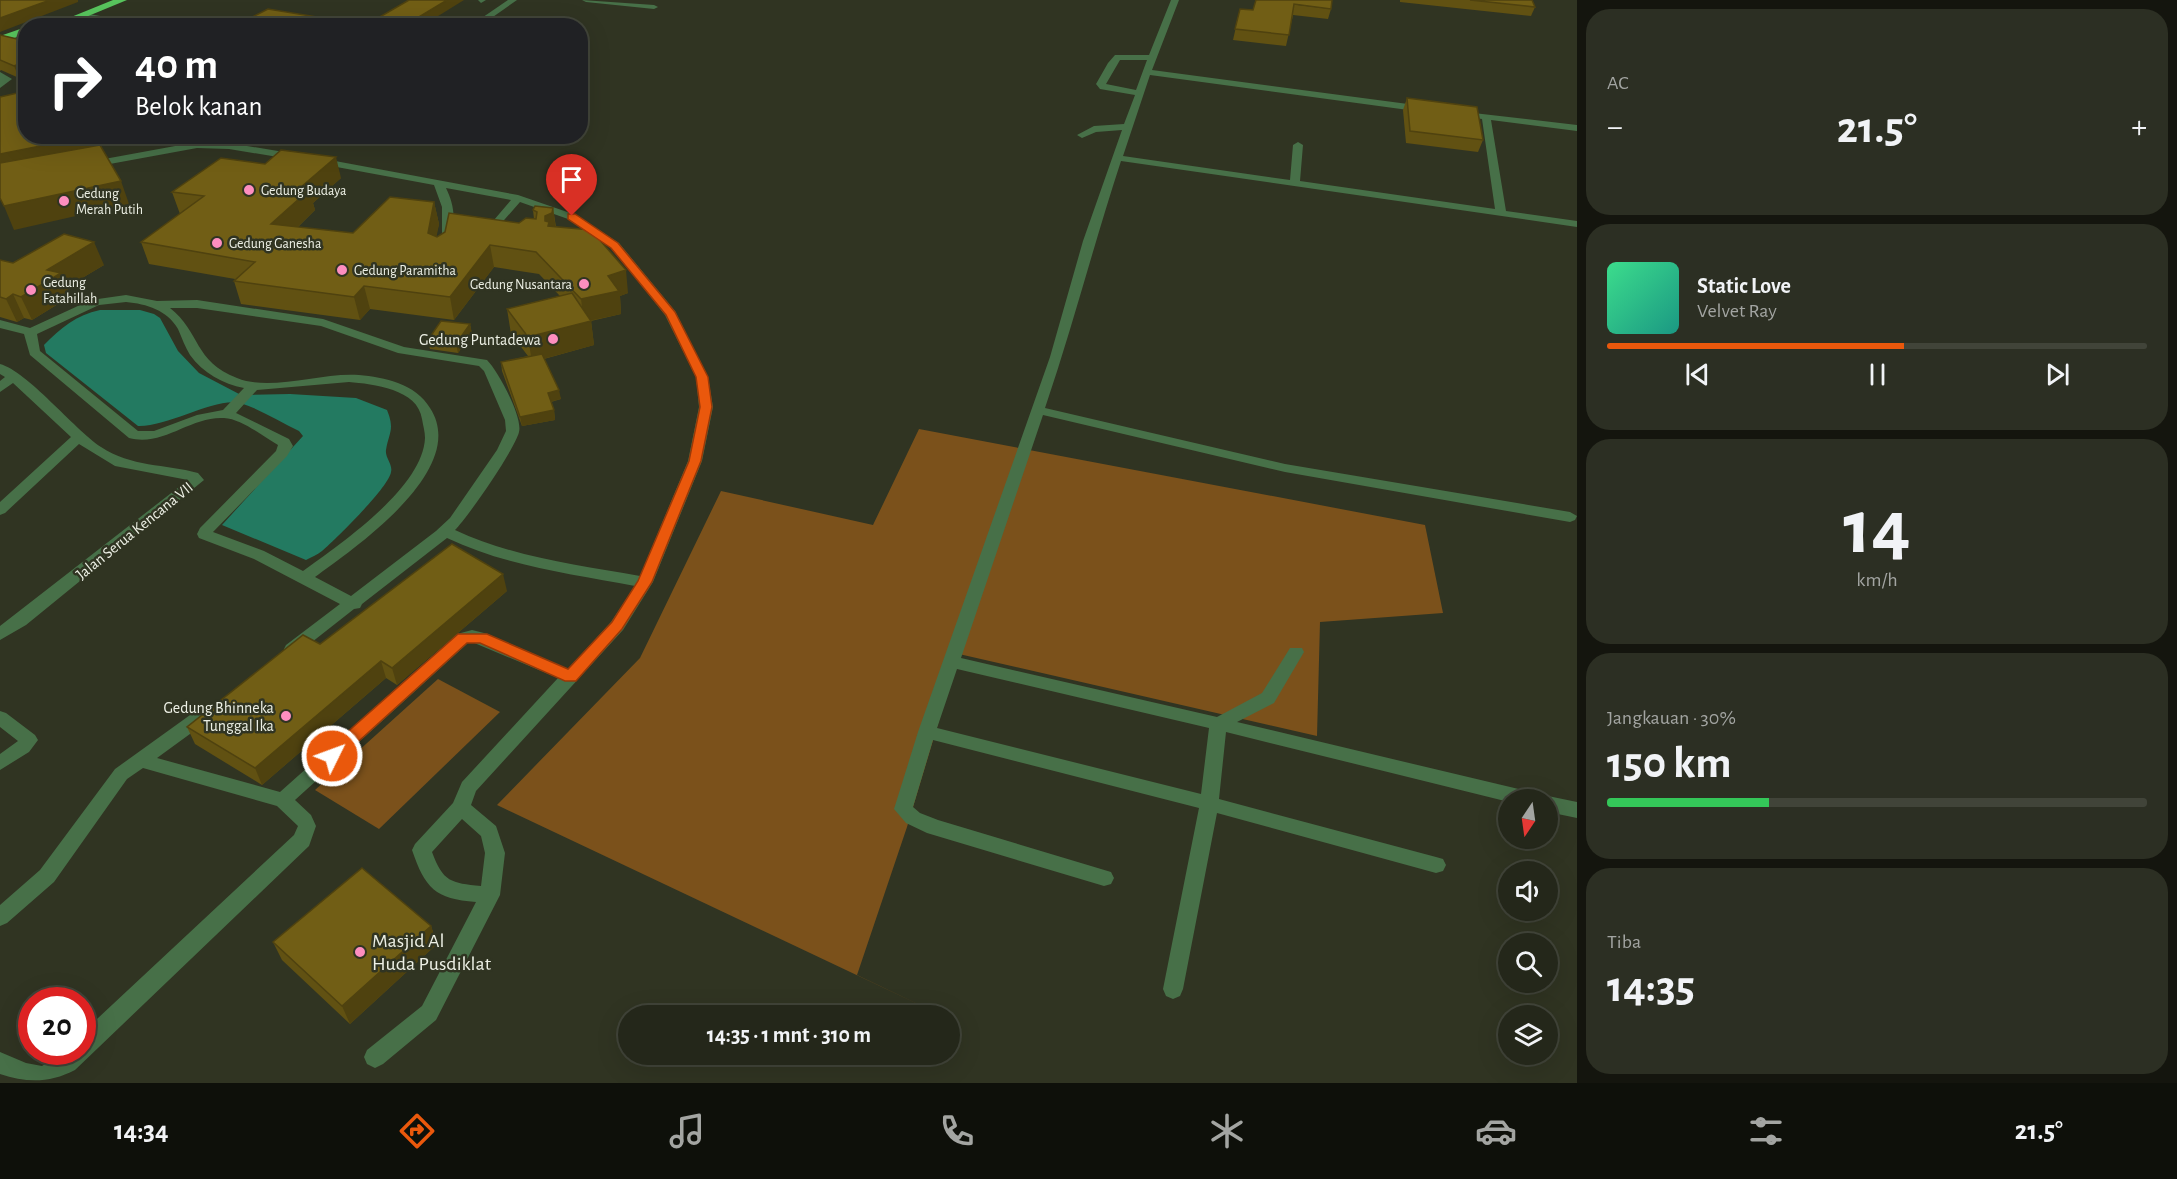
<!DOCTYPE html>
<html lang="id">
<meta charset="utf-8">
<style>
body{margin:0;font-family:"Alegreya Sans",sans-serif;background:#2c2f23;color:#f1f3f6;height:100vh;display:flex;flex-direction:column;font-size:22px;white-space:nowrap}
*{box-sizing:border-box;margin:0}
p{font-size:20px;color:#a3a5a2}
.icon{flex:none;width:33px;height:33px;fill:none;stroke:currentColor;stroke-width:2;stroke-linecap:round;stroke-linejoin:round}
.map{position:relative;flex:1;overflow:hidden}
.side{display:flex;flex-direction:column;gap:9px;padding:9px;background:#14150e;width:600px}
.side>*{flex:none}
.banner{position:absolute;left:18px;top:18px;width:570px;height:126px;border-radius:24px;box-shadow:0 6px 24px #0002,0 0 0 2px #414439;background:#202124;color:#fff;overflow:hidden}
.needle{width:39px;rotate:193deg}
.fabs{position:absolute;left:1498px;top:789px;display:grid;gap:12px}
.fabs a{display:grid;place-items:center;width:60px;height:60px;border-radius:50%;background:#24271a;box-shadow:0 6px 24px #0002,0 0 0 2px #414439;font-size:30px}
.speed{position:absolute;left:18px;top:987px;display:flex;gap:12px;font-size:30px;font-weight:700;text-align:center}
.speed>*{display:grid;place-content:center;width:78px;height:78px;border-radius:50%;background:#24271a;box-shadow:0 6px 24px #0002,0 0 0 2px #414439;line-height:1}
.speed .limit{border:9px solid #d22;background:#fff;color:#111}
.pin{position:absolute;display:grid;place-items:center;width:51px;height:51px;color:#fff;margin:-62px -26px;border-radius:50% 50% 50% 0;rotate:-45deg;box-shadow:0 0 6px #0007}
.pin .icon{rotate:45deg}
.me{position:absolute;width:66px;margin:-33px;rotate:48deg;stroke-linejoin:round;filter:drop-shadow(0 0 4px #0008)}
.turn{display:flex;align-items:center;gap:21px;height:126px;padding:0 18px;font-size:27px}
.turn .icon{width:78px;height:78px;stroke-width:2.5}
.turn b{display:block;font-size:42px;line-height:51px}
.big{font-size:45px;font-weight:700;line-height:1.1}
.side .tile{flex:1;display:flex;flex-direction:column;justify-content:center;gap:9px;min-width:0;padding:0 21px;border-radius:24px;background:#2c2f23}
.side .dial{align-items:center;gap:0}
.dial b{font-size:78px;line-height:1}
.song{display:flex;align-items:center;gap:18px}
.cover{width:72px;height:72px;border-radius:9px;background:linear-gradient(135deg,hsl(150 70% 55%),hsl(170 70% 35%))}
.played{height:6px;border-radius:3px;background:linear-gradient(90deg,#ea580c 55%,#414439 55%)}
.keys{display:flex;justify-content:space-around;direction:ltr}
.heat{display:flex;justify-content:space-between;align-items:center;font-size:33px;direction:ltr}
.charge{height:9px;border-radius:4px;background:linear-gradient(90deg,#34c759 30%,#414439 0)}
.trip{position:absolute;left:618px;top:1005px;width:342px;height:60px;border-radius:30px;background:#24271a;box-shadow:0 6px 24px #0002,0 0 0 2px #414439;font-weight:700;line-height:60px;text-align:center}
.dock{display:flex;height:96px;justify-content:space-around;align-items:center;background:#0e100a;color:#a3a5a2}
.dock .icon{width:42px;height:42px}
.dock .current{color:#ea580c}
.dock b{font-size:27px;color:#f1f3f6}
main{display:flex;flex:1;min-height:0}
.map>svg:first-child{display:block}
.green{fill:#7b511b}
.water{fill:#237a61}
.lines{fill:none;stroke-linecap:round;stroke-linejoin:round}
.minor{fill:#477048;fill-rule:evenodd}
.highway{fill:#58c45d;fill-rule:evenodd}
.wall{fill:#615112}
.shaded-wall{fill:#4f420f}
.building{fill:#715e15;stroke:#4f420f;stroke-width:1.5}
.route{fill:#ea580c;stroke:#983908;stroke-width:1.5}
.poi-dot{fill:#fd8ebf;stroke:#303422;stroke-width:2}
.labels{text-anchor:middle;stroke-width:5;stroke-linejoin:round;paint-order:stroke}
.far-poi-label{font-size:14px;fill:#edf0e5;stroke:#303422;text-anchor:start}
.poi-label{font-size:16px;fill:#edf0e5;stroke:#303422;text-anchor:end}
.street-label{font-size:16px;fill:#edf0e5;stroke:#303422}
.near-poi-label{font-size:20px;fill:#edf0e5;stroke:#303422;text-anchor:start}
</style>
<main>
<div class="map">
<svg width="1577" height="1083" viewBox="0 0 1577 1083">
<rect width="100%" height="100%" fill="#303422"/>
<g class="green">
<polygon points="919,429 1425,525 1443,613 1320,622 1317,736 959,654 907,827 857,975 941,1015 497,805 640,658 721,491 873,525"/>
<polygon points="438,679 500,712 379,829 315,790"/>
</g>
<path class="water" d="M100 310H140L154 314 160 318 178 351 199 373 241 395 290 394 356 398 387 410C395 430 389 432 386 450 385 458 393 464 391 472 389 487 336 539 322 551 317 555 311 557 306 560L222 525 303 436 299 431C280 422 260 409 240 403 215 397 168 427 138 426L46 353 44 345C61 328 76 315 100 310Z"/>
<g class="lines">
<g class="minor">
<polygon points="478,0 486,0 481,3"/>
<polygon points="508,0 517,0 480,26 470,26"/>
<polygon points="582,0 654,5 658,7 654,9 586,2"/>
<path d="M1171 0H1179L1152 70 1423 106 1428 109 1423 112 1150 75 1123 156 1290 180 1293 145 1298 142 1303 145 1300 181 1495 209 1482 119 1456 115V111L1577 125V131L1491 120 1506 211 1577 221V227L1121 161C1094 243 1073 326 1045 408L1285 464 1570 512 1577 516 1575 520 1570 522 1285 472 1043 415 961 658 1217 717 1262 693 1290 648H1302L1304 652 1274 703 1237 722 1531 792 1537 795 1540 800H1509V802L1226 732 1219 799 1436 857 1443 859 1446 865 1443 871 1436 873 1217 813 1183 989 1180 996 1173 999 1166 996 1163 989 1199 808 933 740 913 807 920 813 938 820 1111 872 1114 878 1111 884 1104 886 927 833 906 823 894 809 918 732 1050 357 1083 241 1122 130 1096 132 1082 138 1077 135 1094 126 1124 124 1135 95 1100 89 1096 84 1108 63 1115 55H1149ZM1120 60H1147L1136 90 1106 84ZM957 669 1209 728 1201 794 937 728Z"/>
<polygon points="84,13 143,24 147,26 127,26 81,17 81,13"/>
<polygon points="0,72 12,79 0,88"/>
<polygon points="197,142 229,143 296,154 301,157 296,160 229,149 197,148 88,168 83,165 88,162"/>
<path d="M319 158 518 195 576 215 619 243 675 311 708 377 713 407 702 461 653 582 623 630 476 791 471 805 496 826 505 853 500 895 436 1020 383 1064 375 1068 367 1064 364 1057 367 1050 422 1006 476 902C435 899 425 888 412 850L415 844 453 803 462 782 558 678 472 642 468 643 295 800 311 815 316 826 309 846 75 1070C50 1083 27 1083 0 1074V1052L26 1063 42 1066 63 1052H82V1033L294 835 298 826 277 806 143 768 127 779 54 882 7 923 0 926V905L40 870 115 769 204 705 210 703 216 705 219 710 216 715 157 758 280 792 457 634 472 630 488 634 568 669 611 622 635 586C571 574 506 566 447 538L362 604 360 608 354 609 298 653H286L284 649 286 645 340 604 254 559 199 538 197 534 200 528 276 451 278 445C262 436 242 419 224 418 190 416 164 447 129 438L30 355 24 334 0 328V320L30 328 91 300 126 295 157 301 197 300 323 319 404 347 487 360C498 371 523 417 519 432 515 449 468 517 455 530 513 557 577 565 640 576L688 461 699 407 696 377 665 315 611 247 568 219 520 202 498 227 503 233 502 235 489 233 488 227 511 200 446 188C453 202 457 220 450 235H442V207L434 185 315 163V159ZM126 302C147 304 167 310 178 329 182 338 185 347 190 355 203 373 223 384 244 388L223 410 197 415 154 431H138L40 351 37 334 99 305ZM170 308H197L321 326 398 353 479 366 484 371 505 420 506 431 497 450 450 518 436 531 351 596 315 577C356 547 470 469 430 408 416 384 384 377 359 375 321 372 271 392 237 378 194 362 200 331 170 308ZM349 382C373 384 418 389 422 419 423 425 425 432 425 438 423 488 340 544 303 571L264 551 213 532 287 456 293 446 289 439 236 413 257 390ZM462 819 481 836 485 853 481 886C451 883 443 882 432 852Z"/>
<path d="M0 364C27 371 74 429 101 447 131 467 165 464 198 473L204 480 26 625 0 640V626L188 480 115 466 79 444 5 513 0 515V502L71 437 13 383 0 392V381L5 377 0 374Z"/>
<polygon points="0,711 6,713 35,735 38,740 29,752 0,770 0,754 18,741 0,727"/>
<polygon points="1548,796 1577,802 1577,818 1548,812 1548,800 1541,800"/>
</g>
<g class="highway">
<polygon points="113,0 127,0 64,26 49,26"/>
<polygon points="26,27 26,34 0,43 0,36"/>
</g>
</g>
<g class="wall">
<polygon points="1256,0 1331,9 1328,19 1293,15 1286,46 1233,40 1240,9 1253,10"/>
<polygon points="1400,0 1532,0 1535,7 1531,16 1400,2"/>
<polygon points="0,35 26,41 26,75 19,78 1,70 0,71"/>
<polygon points="1407,98 1483,140 1478,152 1406,143 1403,110"/>
<polygon points="341,178 313,203 315,210 298,227 353,233 434,202 439,224 436,236 437,237 519,223 534,219 533,210 553,208 556,227 628,293 620,296 621,314 591,321 594,345 544,359 561,399 551,402 554,410 555,420 522,426 502,371 501,362 528,356 511,334 507,309 560,296 539,274 494,267 454,320 370,309 360,320 241,304 234,281 235,279 149,264 141,242 180,214 172,192"/>
<polygon points="0,260 13,263 104,265 67,287 71,296 32,320 24,318 17,322 0,317"/>
<polygon points="470,324 472,334 458,353 430,349 428,340"/>
<polygon points="507,591 397,685 386,678 262,785 195,744 187,727 320,644"/>
<polygon points="431,926 437,944 350,1024 282,960 273,942"/>
</g>
<g class="shaded-wall">
<polygon points="50,0 78,0 78,2 0,32 0,18"/>
<polygon points="447,0 464,0 422,26 404,26"/>
<polygon points="26,61 26,75 19,78 14,66"/>
<polygon points="91,136 94,136 102,158 0,178 0,154"/>
<polygon points="336,157 341,178 313,203 315,210 278,246 271,224 300,188"/>
<polygon points="121,181 129,204 14,230 4,206"/>
<polygon points="434,202 439,224 433,255 428,233"/>
<polygon points="553,208 556,230 548,238 545,216"/>
<polygon points="94,242 104,265 67,287 71,296 32,320 21,297 47,270"/>
<polygon points="490,245 494,267 454,320 450,297"/>
<polygon points="626,270 628,293 620,296 621,314 584,322 581,299 608,276"/>
<polygon points="364,286 370,309 360,320 354,297"/>
<polygon points="13,294 24,318 17,322 6,299"/>
<polygon points="591,321 594,345 532,362 528,337"/>
<polygon points="470,324 472,334 458,353 456,344"/>
<polygon points="559,390 561,399 549,402 548,393"/>
<polygon points="554,410 555,420 522,426 520,417"/>
<polygon points="503,574 507,591 397,685 392,668"/>
<polygon points="381,661 386,678 262,785 255,768"/>
<polygon points="431,926 437,944 350,1024 342,1006"/>
</g>
<g class="building">
<polygon points="0,0 50,0 0,18"/>
<polygon points="409,0 447,0 404,26 235,26 268,9 366,25"/>
<polygon points="1256,0 1332,0 1331,9 1294,4 1289,35 1235,29 1240,9 1253,10"/>
<polygon points="1470,0 1532,0 1535,7"/>
<polygon points="0,35 26,41 26,61 14,66 0,60"/>
<polygon points="26,91 26,136 91,136 0,154 0,97"/>
<polygon points="1407,98 1477,107 1483,140 1410,131"/>
<polygon points="100,145 121,181 4,206 0,198 0,163"/>
<polygon points="281,150 336,157 300,188 310,189 271,224 353,233 390,197 434,202 428,233 437,237 445,232 449,213 519,223 526,218 536,219 537,212 533,210 535,206 553,208 552,213 545,216 545,221 549,222 548,226 591,230 626,270 608,276 619,291 581,299 536,252 490,245 450,297 364,286 354,297 234,281 255,262 141,242 204,196 172,192 221,158 265,164"/>
<polygon points="64,234 94,242 47,270 61,273 21,297 13,294 6,299 0,297 0,260 13,263"/>
<polygon points="572,293 591,321 528,337 507,309"/>
<polygon points="441,321 470,324 456,344 428,340"/>
<polygon points="542,354 559,390 548,393 554,410 520,417 501,362"/>
<polygon points="452,544 503,574 392,668 381,661 255,768 187,727 303,635 320,644"/>
<polygon points="362,868 431,926 342,1006 273,942"/>
</g>
<polygon class="route" points="568,214 575,214 618,243 675,312 708,377 712,407 701,461 652,582 622,629 576,681 565,681 480,643 467,643 338,760 332,762 326,760 324,756 326,751 458,634 487,634 568,669 612,622 638,581 689,461 700,407 696,377 666,315 611,248 568,219"/>
<g class="poi-dot">
<circle cx="249" cy="190" r="6"/>
<circle cx="64" cy="201" r="6"/>
<circle cx="217" cy="243" r="6"/>
<circle cx="342" cy="270" r="6"/>
<circle cx="584" cy="284" r="6"/>
<circle cx="31" cy="290" r="6"/>
<circle cx="553" cy="339" r="6"/>
<circle cx="286" cy="716" r="6"/>
<circle cx="360" cy="952" r="6"/>
</g>
<g class="labels">
<g class="far-poi-label">
<text x="261" y="195">Gedung Budaya</text>
<text x="76" y="198">Gedung<tspan x="76" dy="16">Merah Putih</tspan></text>
<text x="229" y="248">Gedung Ganesha</text>
<text x="354" y="275">Gedung Paramitha</text>
<text x="43" y="287">Gedung<tspan x="43" dy="16">Fatahillah</tspan></text>
<text x="572" y="289" text-anchor="end">Gedung Nusantara</text>
</g>
<g class="poi-label">
<text x="541" y="345">Gedung Puntadewa</text>
<text x="274" y="713">Gedung Bhinneka<tspan x="274" dy="18">Tunggal Ika</tspan></text>
</g>
<g class="street-label">
<text transform="translate(134 530) rotate(-39)" y="6">Jalan Serua Kencana VII</text>
</g>
<g class="near-poi-label">
<text x="372" y="947">Masjid Al<tspan x="372" dy="23">Huda Pusdiklat</tspan></text>
</g>
</g>
</svg>
<div class="fabs">
<a><svg class="needle" viewBox="-14 -14 28 28"><path d="M0-13l5 13h-10z" fill="#e53935"/><path d="M0 13l5-13h-10z" fill="#a3a5a2"/></svg></a>
<a><svg class="icon" aria-label="sound" viewBox="0 0 24 24"><path d="M4 9h4l5-4v14l-5-4H4zM17 9q2 3 0 6"/></svg></a>
<a><svg class="icon" aria-label="search" viewBox="0 0 24 24"><circle cx="10" cy="10" r="6"/><path d="M15 15l6 6"/></svg></a>
<a><svg class="icon" aria-label="layers" viewBox="0 0 24 24"><path d="M12 4l9 5-9 5-9-5zM3 14l9 5 9-5"/></svg></a>
</div>
<div class="speed"><div class="limit">20</div></div>
<div class="pin" style="left:572px;top:216px;background:#d93025"><svg class="icon" aria-label="arrive" viewBox="0 0 24 24"><path d="M6 21V4h12l-3 4 3 4H6"/></svg></div>
<svg class="me" style="left:332px;top:756px" viewBox="-20 -20 40 40"><circle r="17" fill="#ea580c" stroke="#fff" stroke-width="3"/><path d="M0-11L8 9 0 5-8 9z" fill="#fff"/></svg>
<div class="trip">14:35 · 1 mnt · 310 m</div>
<div class="banner">
<div class="turn"><svg class="icon" aria-label="right" viewBox="0 0 24 24"><path d="M7 20v-9h11M14 6l5 5-5 5"/></svg><div><b>40 m</b>Belok kanan</div></div>
</div>
</div>
<section class="side">
<div class="tile"><p>AC</p>
<div class="heat"><a>−</a><b class="big">21.5°</b><a>+</a></div>
</div>
<div class="tile">
<div class="song"><i class="cover"></i><div><b>Static Love</b><p>Velvet Ray</p></div></div>
<div class="played"></div>
<div class="keys"><svg class="icon" aria-label="previous" viewBox="0 0 24 24"><path d="M18 5L8 12l10 7zM5 5v14"/></svg><svg class="icon" aria-label="pause" viewBox="0 0 24 24"><path d="M8 5v14M16 5v14"/></svg><svg class="icon" aria-label="next" viewBox="0 0 24 24"><path d="M6 5l10 7-10 7zM19 5v14"/></svg></div>
</div>
<div class="tile dial"><b>14</b><p>km/h</p></div>
<div class="tile"><p>Jangkauan · 30%</p><b class="big">150 km</b><div class="charge"></div></div>
<div class="tile"><p>Tiba</p><b class="big">14:35</b></div>
</section>
</main>
<nav class="dock">
<b>14:34</b>
<svg class="icon current" aria-label="directions" viewBox="0 0 24 24"><path d="M12 3l9 9-9 9-9-9zM9 14v-3h6M13 9l2 2-2 2"/></svg>
<svg class="icon" aria-label="music" viewBox="0 0 24 24"><path d="M9 18V5l10-2v13"/><circle cx="6" cy="18" r="3"/><circle cx="16" cy="16" r="3"/></svg>
<svg class="icon" aria-label="phone" viewBox="0 0 24 24"><path d="M5 4h4l2 5-3 2q2 4 5 5l2-3 5 2v4C11 20 4 13 5 4z"/></svg>
<svg class="icon" aria-label="climate" viewBox="0 0 24 24"><path d="M12 3v18M4 7l16 10M4 17L20 7"/></svg>
<svg class="icon" aria-label="car" viewBox="0 0 24 24"><path d="M5 17H2v-5l4-1 3-4h7l3 4 3 1v5h-3M9 17h6M6 11h13"/><circle cx="7" cy="17" r="2"/><circle cx="17" cy="17" r="2"/></svg>
<svg class="icon" aria-label="filters" viewBox="0 0 24 24"><path d="M4 7h16M4 17h16"/><circle cx="9" cy="7" r="2"/><circle cx="15" cy="17" r="2"/></svg>
<b>21.5°</b>
</nav>
